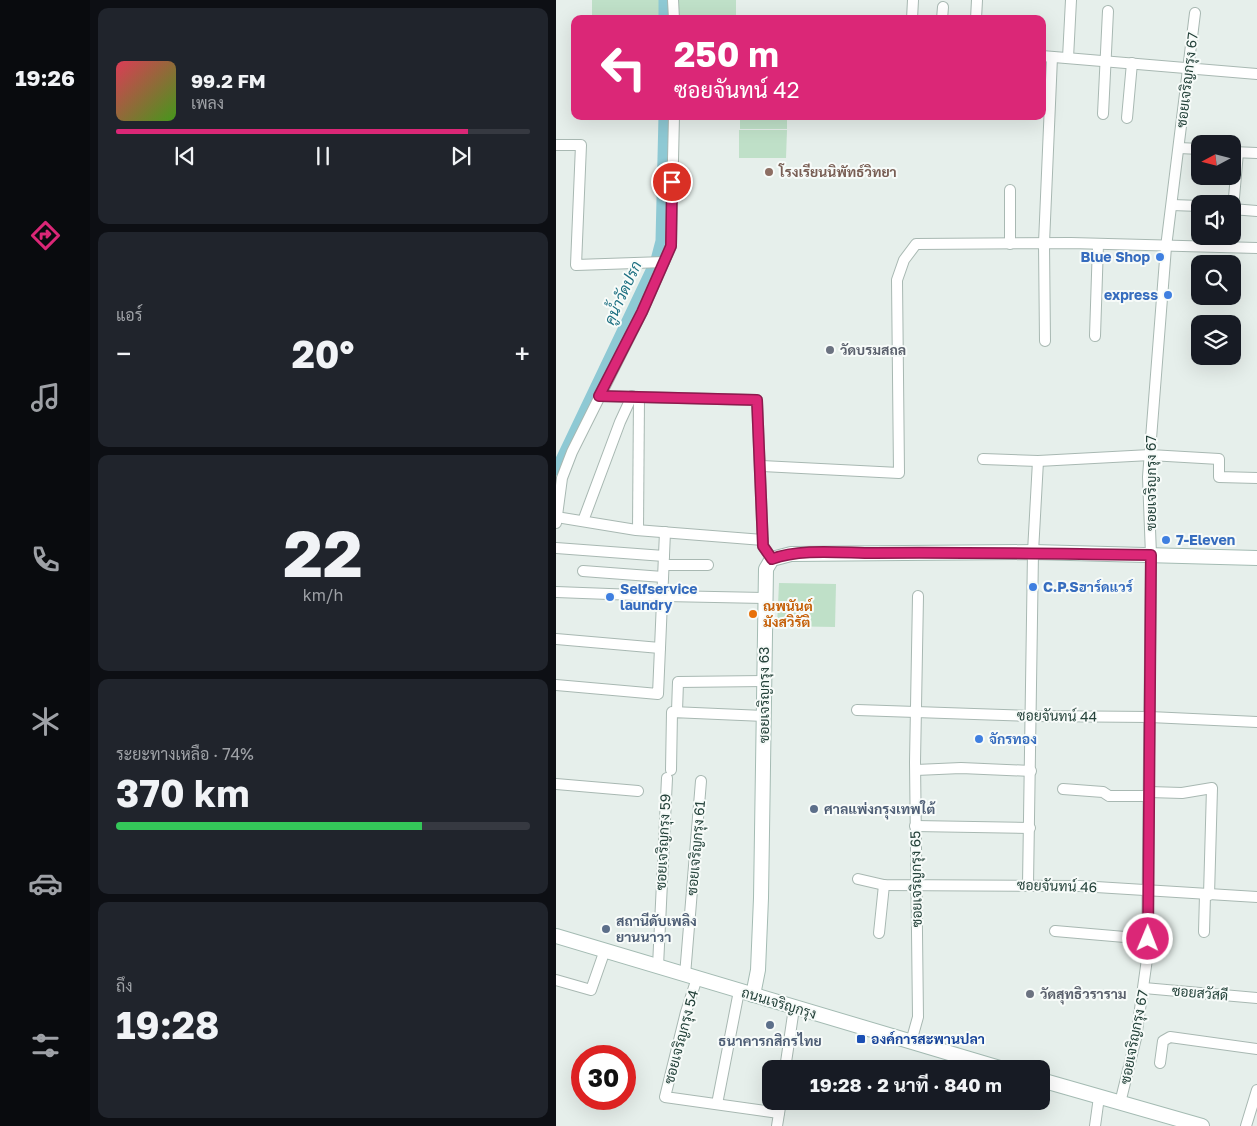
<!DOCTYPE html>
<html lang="th">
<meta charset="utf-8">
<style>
body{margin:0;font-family:"Golos Text",Sarabun,sans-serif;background:#20242c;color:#f1f3f6;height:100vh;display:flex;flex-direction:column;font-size:19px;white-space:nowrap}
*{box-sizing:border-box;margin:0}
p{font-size:16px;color:#9ea1a6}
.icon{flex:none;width:28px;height:28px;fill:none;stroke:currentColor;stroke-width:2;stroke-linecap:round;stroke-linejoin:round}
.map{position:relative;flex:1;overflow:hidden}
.panel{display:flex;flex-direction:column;gap:8px;padding:8px;background:#0d0f14;width:466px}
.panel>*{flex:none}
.banner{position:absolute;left:15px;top:15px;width:475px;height:105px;border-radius:10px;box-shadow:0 5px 20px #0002;background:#db2777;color:#fff;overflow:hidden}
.needle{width:32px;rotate:263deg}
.tools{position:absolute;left:635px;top:135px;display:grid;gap:10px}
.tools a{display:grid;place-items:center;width:50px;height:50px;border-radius:10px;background:#171b24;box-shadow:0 5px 20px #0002;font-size:25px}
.speed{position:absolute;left:15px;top:1045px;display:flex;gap:10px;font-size:25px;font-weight:700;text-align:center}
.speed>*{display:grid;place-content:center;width:65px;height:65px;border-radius:50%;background:#171b24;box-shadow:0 5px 20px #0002;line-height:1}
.speed .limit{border:8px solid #d22;background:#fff;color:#111}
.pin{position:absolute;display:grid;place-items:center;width:42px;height:42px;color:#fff;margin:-21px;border:2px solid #fff;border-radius:50%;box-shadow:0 1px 5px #0007}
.me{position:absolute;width:55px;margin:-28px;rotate:1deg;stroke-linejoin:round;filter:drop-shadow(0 0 4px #0008)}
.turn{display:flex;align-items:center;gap:18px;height:105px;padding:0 20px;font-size:22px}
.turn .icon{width:65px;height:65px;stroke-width:2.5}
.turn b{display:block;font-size:35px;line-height:42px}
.big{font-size:38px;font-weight:700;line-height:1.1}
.panel .widget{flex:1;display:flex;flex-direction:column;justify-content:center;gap:8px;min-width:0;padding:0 18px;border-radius:10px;background:#20242c}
.panel .dial{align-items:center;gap:0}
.dial b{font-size:65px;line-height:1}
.song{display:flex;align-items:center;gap:15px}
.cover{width:60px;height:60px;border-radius:8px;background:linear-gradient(135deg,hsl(350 70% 55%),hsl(100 70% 35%))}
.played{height:5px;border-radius:2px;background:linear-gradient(90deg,#db2777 85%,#363941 85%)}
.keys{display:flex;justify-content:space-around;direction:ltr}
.heat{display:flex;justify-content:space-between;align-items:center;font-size:28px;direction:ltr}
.charge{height:8px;border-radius:4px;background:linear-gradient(90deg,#34c759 74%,#363941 0)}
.trip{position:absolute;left:206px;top:1060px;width:288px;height:50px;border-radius:10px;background:#171b24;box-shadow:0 5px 20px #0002;font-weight:700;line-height:50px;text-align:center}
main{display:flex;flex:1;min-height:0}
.tabs{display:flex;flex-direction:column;width:90px;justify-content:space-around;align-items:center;background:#090b0e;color:#9ea1a6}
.tabs .icon{width:35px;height:35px}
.tabs .active{color:#db2777}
.tabs b{font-size:22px;color:#f1f3f6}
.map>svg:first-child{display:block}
.green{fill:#bfe0c8}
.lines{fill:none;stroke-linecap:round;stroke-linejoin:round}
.canal{stroke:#8ec9d4;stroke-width:11}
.street-casing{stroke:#a8b8b2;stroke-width:12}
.secondary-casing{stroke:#a4bbb3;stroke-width:16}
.street{stroke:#fff;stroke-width:10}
.secondary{stroke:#fff;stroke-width:14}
.route-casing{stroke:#8e194d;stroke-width:12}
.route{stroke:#db2777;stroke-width:9}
.education-dot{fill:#8d6e63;stroke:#f7fbf9;stroke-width:2}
.shop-dot{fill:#3f7fe0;stroke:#f7fbf9;stroke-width:2}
.worship-dot{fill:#6b7280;stroke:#f7fbf9;stroke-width:2}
.food-dot{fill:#e8710a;stroke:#f7fbf9;stroke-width:2}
.service-dot{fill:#5c6f8a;stroke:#f7fbf9;stroke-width:2}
.transit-dot{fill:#1a4fb4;stroke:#f7fbf9;stroke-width:2}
.labels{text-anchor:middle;stroke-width:4;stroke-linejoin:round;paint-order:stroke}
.street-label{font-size:14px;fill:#24423a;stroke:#f7fbf9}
.education-label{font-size:14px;font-weight:bold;fill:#785e54;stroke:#f7fbf9;text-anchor:start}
.shop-label{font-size:14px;font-weight:bold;fill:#366cbe;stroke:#f7fbf9;text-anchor:start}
.worship-label{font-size:14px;font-weight:bold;fill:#5b616d;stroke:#f7fbf9;text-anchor:start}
.food-label{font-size:14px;font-weight:bold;fill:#c56008;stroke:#f7fbf9;text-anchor:start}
.service-label{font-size:14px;font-weight:bold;fill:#4e5e75;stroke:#f7fbf9;text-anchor:start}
.transit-label{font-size:14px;font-weight:bold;fill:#164399;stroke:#f7fbf9;text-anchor:start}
.water-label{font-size:15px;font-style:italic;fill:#1c6f80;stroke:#f7fbf9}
</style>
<main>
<nav class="tabs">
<b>19:26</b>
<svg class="icon active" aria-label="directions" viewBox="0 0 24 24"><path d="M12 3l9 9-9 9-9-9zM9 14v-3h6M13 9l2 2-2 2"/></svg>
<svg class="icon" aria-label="music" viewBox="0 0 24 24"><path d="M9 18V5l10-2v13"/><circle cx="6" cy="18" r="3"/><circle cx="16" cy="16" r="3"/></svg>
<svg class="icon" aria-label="phone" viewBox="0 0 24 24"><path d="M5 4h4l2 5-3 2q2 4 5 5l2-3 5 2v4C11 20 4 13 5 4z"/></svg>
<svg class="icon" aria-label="climate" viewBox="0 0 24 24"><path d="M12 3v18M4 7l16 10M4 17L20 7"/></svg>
<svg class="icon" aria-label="car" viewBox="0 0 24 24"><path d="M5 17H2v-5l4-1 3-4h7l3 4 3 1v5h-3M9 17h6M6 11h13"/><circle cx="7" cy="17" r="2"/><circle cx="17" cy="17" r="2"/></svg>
<svg class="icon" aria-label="filters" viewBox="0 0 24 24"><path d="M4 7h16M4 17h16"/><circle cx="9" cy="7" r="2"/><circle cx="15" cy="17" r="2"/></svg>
</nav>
<section class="panel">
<div class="widget">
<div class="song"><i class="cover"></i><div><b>99.2 FM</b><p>เพลง</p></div></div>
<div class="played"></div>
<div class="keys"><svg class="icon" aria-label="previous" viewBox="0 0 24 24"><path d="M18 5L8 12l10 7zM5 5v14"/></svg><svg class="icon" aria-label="pause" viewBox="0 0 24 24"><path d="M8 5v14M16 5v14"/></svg><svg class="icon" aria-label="next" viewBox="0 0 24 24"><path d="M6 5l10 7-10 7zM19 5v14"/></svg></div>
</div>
<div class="widget"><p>แอร์</p>
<div class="heat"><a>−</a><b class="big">20°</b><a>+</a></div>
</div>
<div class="widget dial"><b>22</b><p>km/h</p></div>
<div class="widget"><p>ระยะทางเหลือ · 74%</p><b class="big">370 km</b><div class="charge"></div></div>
<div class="widget"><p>ถึง</p><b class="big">19:28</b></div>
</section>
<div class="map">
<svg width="701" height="1126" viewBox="0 0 701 1126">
<rect width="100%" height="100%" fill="#e6efeb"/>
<g class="green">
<rect x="36" y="0" width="144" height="19"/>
<rect x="184" y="116" width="47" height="13"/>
<polygon points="183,130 231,130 230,158 183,158"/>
<polygon points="223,583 280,584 279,627 221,626"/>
</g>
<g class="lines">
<g class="canal">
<polyline points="108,0 108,19"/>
<polyline points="0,470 100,260 105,241 108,116"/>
</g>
<defs>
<g id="street">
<polyline points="117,0 118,19"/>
<polyline points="356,19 357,0"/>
<polyline points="386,19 387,7"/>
<polyline points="420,19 421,0"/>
<polyline points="486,56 701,74"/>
<polyline points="512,58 515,0"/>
<polyline points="547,114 552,11"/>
<polyline points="571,118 576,63"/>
<polyline points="0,145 25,145 20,265 108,262"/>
<polyline points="623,148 644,149"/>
<polyline points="676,152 701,153"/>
<polyline points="454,190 454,244"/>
<polyline points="616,205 644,206"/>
<polyline points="676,209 701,211"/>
<polyline points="677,209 682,152"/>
<polyline points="539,336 542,244"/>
<polyline points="489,341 488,243 496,57"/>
<polyline points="43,396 201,400 207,546 216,559"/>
<polyline points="427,459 482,461 594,455 663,459 663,477 701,478"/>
<polyline points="204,466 343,473 341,280 348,260 360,244 515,243 701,248"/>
<polyline points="0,517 80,530 207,540"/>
<polyline points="27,521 64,422 76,396"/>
<polyline points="0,523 6,478 16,452 86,312 115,246 118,116"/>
<polyline points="82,530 83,397"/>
<polyline points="0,548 108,556"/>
<polyline points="108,565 152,565"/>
<polyline points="27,571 107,577"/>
<polyline points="0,592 106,596"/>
<polyline points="109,596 209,598"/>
<polyline points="0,639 104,648"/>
<polyline points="0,685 102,694 109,532"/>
<polyline points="301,710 476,716 594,717 701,722"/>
<polyline points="121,711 122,682 208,681"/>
<polyline points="115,770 116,712 209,716"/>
<polyline points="360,770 405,768 475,771"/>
<polyline points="0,784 82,791"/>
<polyline points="507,789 547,792 553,796 593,796"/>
<polyline points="593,792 626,793 656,788 653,895"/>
<polyline points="359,826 474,828"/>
<polyline points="302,879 328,885 524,886 701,897"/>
<polyline points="472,885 477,552 482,461"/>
<polyline points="499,931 592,939"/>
<polyline points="648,932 649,895"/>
<polyline points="323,933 328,885"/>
<polyline points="102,966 111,778"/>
<polyline points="129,975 145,781"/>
<polyline points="141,978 130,1012 109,1097 223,1113"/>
<polyline points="0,980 35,990 49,950"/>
<polyline points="588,988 701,998"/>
<polyline points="355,1042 362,1017 359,762 362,596"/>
<polyline points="604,1063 607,1041 614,1037 701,1049"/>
<polyline points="229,1069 238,1008"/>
<polyline points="564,1103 580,1038 591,959 595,555 592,477 610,247 639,13"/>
<polyline points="161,1104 183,991"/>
<polyline points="221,1126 225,1101"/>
<polyline points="539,1126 543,1097"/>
<polyline points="690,1126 701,1090"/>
</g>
<g id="secondary">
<polyline points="0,936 447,1069"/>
<polyline points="197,995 202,970 205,898 210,569 216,559 235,554 477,552 701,558"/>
<polyline points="485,1080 646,1126"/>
</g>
</defs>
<use href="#street" class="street-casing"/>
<use href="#secondary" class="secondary-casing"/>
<use href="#street" class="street"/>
<use href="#secondary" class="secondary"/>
</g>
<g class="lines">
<defs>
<path id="route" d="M116 182 115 246 86 312 43 396 201 400 207 546 216 559C244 548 287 553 318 553 410 552 502 554 595 555L592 939"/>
</defs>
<use href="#route" class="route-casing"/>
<use href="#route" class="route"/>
</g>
<circle class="education-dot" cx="213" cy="172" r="5"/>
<g class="shop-dot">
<circle cx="604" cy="257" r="5"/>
<circle cx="612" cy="295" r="5"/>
<circle cx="610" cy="540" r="5"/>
<circle cx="477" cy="587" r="5"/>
<circle cx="54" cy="597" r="5"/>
<circle cx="423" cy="739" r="5"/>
</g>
<g class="worship-dot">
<circle cx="274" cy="350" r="5"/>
<circle cx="474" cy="994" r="5"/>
</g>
<circle class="food-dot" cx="197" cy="614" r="5"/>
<g class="service-dot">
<circle cx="258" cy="809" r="5"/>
<circle cx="50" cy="929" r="5"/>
<circle cx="214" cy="1025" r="5"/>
</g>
<rect class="transit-dot" x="300" y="1034" width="10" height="10" rx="2.5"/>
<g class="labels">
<g class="street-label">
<text transform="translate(631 80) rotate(-83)" y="5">ซอยเจริญกรุง 67</text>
<text transform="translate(595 483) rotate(-90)" y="5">ซอยเจริญกรุง 67</text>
<text transform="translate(208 695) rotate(-90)" y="5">ซอยเจริญกรุง 63</text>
<text transform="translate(501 716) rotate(1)" y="5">ซอยจันทน์ 44</text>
<text transform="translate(107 842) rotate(-87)" y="5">ซอยเจริญกรุง 59</text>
<text transform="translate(140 848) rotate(-85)" y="5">ซอยเจริญกรุง 61</text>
<text transform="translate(360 879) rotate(-91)" y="5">ซอยเจริญกรุง 65</text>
<text transform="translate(501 886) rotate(2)" y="5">ซอยจันทน์ 46</text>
<text transform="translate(644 993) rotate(5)" y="5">ซอยสวัสดี</text>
<text transform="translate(223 1003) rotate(17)" y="5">ถนนเจริญกรุง</text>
<text transform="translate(125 1037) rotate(-75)" y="5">ซอยเจริญกรุง 54</text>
<text transform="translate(578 1037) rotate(-79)" y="5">ซอยเจริญกรุง 67</text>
</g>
<g class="education-label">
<text x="223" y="177">โรงเรียนนิพัทธ์วิทยา</text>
</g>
<g class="shop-label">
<text x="594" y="262" text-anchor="end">Blue Shop</text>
<text x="602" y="300" text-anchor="end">express</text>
<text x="620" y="545">7-Eleven</text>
<text x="487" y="592">C.P.Sฮาร์ดแวร์</text>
<text x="64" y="594">Selfservice<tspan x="64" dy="16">laundry</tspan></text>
<text x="433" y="744">จักรทอง</text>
</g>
<g class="worship-label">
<text x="284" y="355">วัดบรมสถล</text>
<text x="484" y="999">วัดสุทธิวราราม</text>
</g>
<g class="food-label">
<text x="207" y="611">ณพนันต์<tspan x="207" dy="16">มังสวิรัติ</tspan></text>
</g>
<g class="service-label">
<text x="268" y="814">ศาลแพ่งกรุงเทพใต้</text>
<text x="60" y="926">สถานีดับเพลิง<tspan x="60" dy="16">ยานนาวา</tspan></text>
<text x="214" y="1046" text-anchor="middle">ธนาคารกสิกรไทย</text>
</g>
<g class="transit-label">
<text x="315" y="1044">องค์การสะพานปลา</text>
</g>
<g class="water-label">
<text transform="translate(67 293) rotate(-65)" y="5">คูน้ำวัดปรก</text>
</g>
</g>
</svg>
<div class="tools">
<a><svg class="needle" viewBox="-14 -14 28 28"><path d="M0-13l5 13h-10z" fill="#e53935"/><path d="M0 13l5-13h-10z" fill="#9ea1a6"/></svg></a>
<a><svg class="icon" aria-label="sound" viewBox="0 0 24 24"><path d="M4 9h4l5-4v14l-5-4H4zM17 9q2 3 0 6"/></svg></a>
<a><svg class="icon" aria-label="search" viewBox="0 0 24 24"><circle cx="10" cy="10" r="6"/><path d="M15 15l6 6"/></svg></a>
<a><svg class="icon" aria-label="layers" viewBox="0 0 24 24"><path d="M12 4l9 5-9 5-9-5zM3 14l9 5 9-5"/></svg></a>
</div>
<div class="speed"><div class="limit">30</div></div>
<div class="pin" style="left:116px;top:182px;background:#d93025"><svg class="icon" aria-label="arrive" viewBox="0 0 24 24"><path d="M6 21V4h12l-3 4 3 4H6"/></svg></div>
<svg class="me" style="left:592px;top:939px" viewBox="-20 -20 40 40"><circle r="17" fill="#db2777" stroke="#fff" stroke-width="3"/><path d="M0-11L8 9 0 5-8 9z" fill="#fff"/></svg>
<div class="trip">19:28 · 2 นาที · 840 m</div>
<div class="banner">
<div class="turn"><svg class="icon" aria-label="left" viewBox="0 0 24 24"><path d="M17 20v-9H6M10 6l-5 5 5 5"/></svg><div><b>250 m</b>ซอยจันทน์ 42</div></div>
</div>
</div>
</main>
